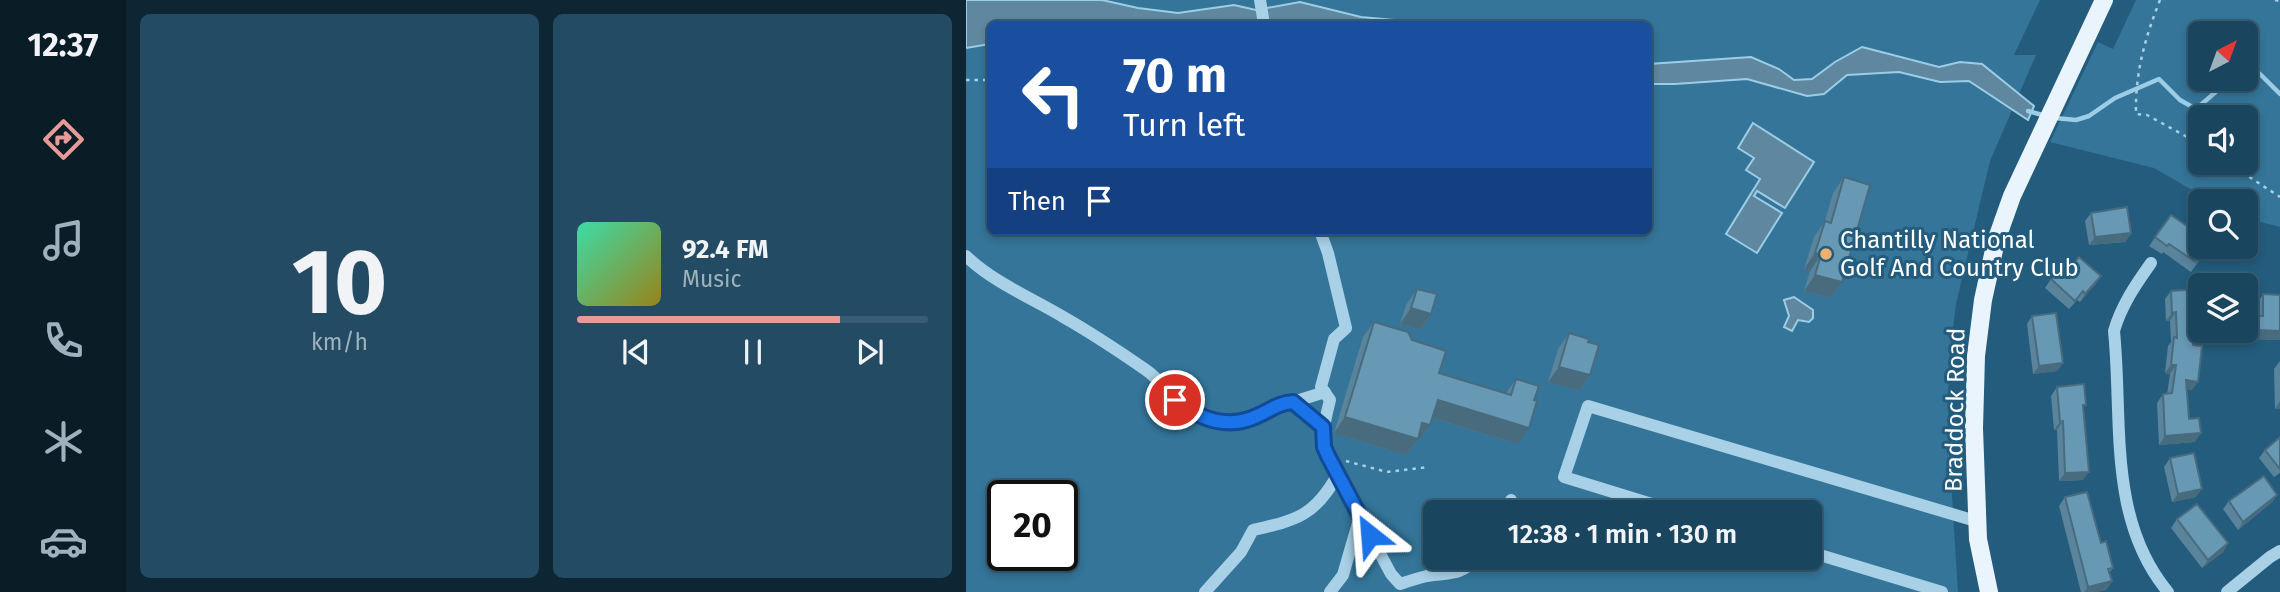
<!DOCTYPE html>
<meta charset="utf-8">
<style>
body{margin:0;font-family:"Fira Sans",sans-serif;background:#234c64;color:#f1f3f6;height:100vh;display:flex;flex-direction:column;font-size:26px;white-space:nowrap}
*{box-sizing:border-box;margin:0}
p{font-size:23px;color:#9fb1bc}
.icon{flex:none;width:38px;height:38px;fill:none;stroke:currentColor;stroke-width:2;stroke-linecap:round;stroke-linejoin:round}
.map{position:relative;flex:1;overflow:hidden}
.sheet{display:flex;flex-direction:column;gap:14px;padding:14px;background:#0e2634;width:840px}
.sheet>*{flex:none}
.guide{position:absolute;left:21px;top:21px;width:665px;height:214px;border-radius:10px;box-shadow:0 4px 10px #0003,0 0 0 2px #385d73;background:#1a4fa0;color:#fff;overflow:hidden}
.needle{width:46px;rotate:41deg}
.buttons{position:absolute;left:1222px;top:21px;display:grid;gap:14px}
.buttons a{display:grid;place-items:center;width:70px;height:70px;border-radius:10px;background:#1a455e;box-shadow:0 4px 10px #0003,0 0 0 2px #385d73;font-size:35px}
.speed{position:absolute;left:21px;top:480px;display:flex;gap:14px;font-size:35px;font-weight:700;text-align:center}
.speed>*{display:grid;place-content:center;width:91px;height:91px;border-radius:50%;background:#1a455e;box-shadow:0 4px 10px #0003,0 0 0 2px #385d73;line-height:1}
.speed .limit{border:4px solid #111;border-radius:10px;background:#fff;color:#111}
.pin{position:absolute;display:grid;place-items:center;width:60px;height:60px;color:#fff;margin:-30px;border:4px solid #fff;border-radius:50%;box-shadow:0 2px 7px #0007}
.me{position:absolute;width:77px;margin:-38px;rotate:332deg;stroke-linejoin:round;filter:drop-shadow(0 0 5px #0008)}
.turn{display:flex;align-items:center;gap:24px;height:147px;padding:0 21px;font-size:32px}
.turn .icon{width:91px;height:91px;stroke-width:2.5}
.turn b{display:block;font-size:49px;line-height:60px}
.then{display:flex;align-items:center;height:66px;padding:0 21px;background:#0003;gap:14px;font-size:26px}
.sheet .widget{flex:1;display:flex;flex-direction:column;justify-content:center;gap:10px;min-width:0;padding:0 24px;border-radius:10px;background:#234c64}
.sheet .dial{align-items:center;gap:0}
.dial b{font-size:91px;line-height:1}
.song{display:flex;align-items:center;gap:21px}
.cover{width:84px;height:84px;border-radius:10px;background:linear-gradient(135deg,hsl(160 70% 55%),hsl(50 70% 35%))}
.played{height:7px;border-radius:4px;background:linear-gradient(90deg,#e69b98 75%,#385d73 75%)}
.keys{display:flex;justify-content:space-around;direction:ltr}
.sheet .tiles{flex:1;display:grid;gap:14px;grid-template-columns:repeat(2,1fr)}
.trip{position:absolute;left:457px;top:500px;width:399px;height:70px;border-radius:10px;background:#1a455e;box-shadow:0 4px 10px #0003,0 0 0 2px #385d73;font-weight:600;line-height:70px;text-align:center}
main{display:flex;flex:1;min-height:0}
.menu{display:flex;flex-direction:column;width:126px;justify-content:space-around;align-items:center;background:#0a1c26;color:#9fb1bc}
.menu .icon{width:49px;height:49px}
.menu .current{color:#e69b98}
.menu b{font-size:32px;color:#f1f3f6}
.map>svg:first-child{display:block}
.green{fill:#347599;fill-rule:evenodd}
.water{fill:#5f879f;stroke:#9ccde6;stroke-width:2}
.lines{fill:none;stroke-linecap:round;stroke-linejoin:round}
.stream{stroke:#9ccde6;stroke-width:4.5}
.path{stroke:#a8d0e6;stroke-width:2.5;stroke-dasharray:3.5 5;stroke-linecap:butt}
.minor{stroke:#a8d0e6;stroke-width:12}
.major{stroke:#e9f4fd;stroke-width:18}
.wall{fill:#59849b}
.shaded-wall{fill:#496b7e}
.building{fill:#6899b4;stroke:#496b7e;stroke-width:2}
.route-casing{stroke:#114b97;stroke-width:18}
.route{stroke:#1a73e8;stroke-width:12}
.poi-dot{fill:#f0b06b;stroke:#235c7d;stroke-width:2.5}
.labels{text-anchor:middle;stroke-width:6;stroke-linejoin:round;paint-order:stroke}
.poi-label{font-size:24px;fill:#fff;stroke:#235c7d;text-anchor:start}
.street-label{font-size:24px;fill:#fff;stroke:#235c7d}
</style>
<main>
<nav class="menu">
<b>12:37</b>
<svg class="icon current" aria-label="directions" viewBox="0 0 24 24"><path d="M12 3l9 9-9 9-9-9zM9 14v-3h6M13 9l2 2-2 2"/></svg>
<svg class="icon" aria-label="music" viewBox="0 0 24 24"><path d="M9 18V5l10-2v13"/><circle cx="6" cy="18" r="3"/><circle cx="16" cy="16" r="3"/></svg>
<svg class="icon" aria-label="phone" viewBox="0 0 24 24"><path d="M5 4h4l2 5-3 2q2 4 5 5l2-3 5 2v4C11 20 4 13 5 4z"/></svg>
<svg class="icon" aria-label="climate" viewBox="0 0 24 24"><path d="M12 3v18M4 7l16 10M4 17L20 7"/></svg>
<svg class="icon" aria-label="car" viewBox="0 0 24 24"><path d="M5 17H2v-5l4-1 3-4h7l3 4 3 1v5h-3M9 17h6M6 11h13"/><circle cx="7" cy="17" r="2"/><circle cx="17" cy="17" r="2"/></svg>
</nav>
<section class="sheet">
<div class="tiles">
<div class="widget dial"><b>10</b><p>km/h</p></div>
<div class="widget">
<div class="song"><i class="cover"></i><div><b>92.4 FM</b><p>Music</p></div></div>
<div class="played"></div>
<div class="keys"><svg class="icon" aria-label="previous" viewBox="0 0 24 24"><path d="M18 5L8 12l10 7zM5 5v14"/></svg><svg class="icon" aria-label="pause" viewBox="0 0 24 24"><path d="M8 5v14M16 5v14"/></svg><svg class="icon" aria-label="next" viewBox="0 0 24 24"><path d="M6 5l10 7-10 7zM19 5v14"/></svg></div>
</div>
</div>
</section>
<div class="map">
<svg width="1314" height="592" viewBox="0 0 1314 592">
<rect width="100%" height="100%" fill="#235c7d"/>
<g class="green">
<path d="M0 0H1074L1048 55H1070L1024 161 990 304 983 362 982 431 992 592H0ZM24 24H682V231H24ZM37 495H96V555H37ZM469 513H844V558H469Z"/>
<path d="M1170 0H1314V227L1279 218V201H1245L1188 168 1084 142 1132 42 1147 49ZM1234 33H1279V79H1234ZM1234 117H1279V163H1234Z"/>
</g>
<g class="water">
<polygon points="0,0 136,0 172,8 212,13 268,5 290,10 334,2 395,17 428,20 435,24 24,24 24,44 0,48"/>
<polygon points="896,47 973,67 994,62 1016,64 1068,106 1062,120 1003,81 974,82 933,72 881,75 858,94 841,96 781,79 709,84 683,84 683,64 785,57 813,69 828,80 846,79 869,62"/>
<polygon points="787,123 848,162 819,208 791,191 788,196 816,213 791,253 760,234 794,179 780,170 788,158 772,148"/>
<polygon points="828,297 847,310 847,318 843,322 832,320 826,331 818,327 823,316 818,300"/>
</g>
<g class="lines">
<g class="stream">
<polyline points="1279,74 1287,70 1294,74 1314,94"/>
<polyline points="1062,111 1080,116"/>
<polyline points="1089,118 1110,120 1123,116 1149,98 1193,79 1214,100 1230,109 1260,83 1269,79"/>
</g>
<g class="path">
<path d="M1194 0C1179 38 1169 73 1170 114L1181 115 1234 144"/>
<polyline points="1309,0 1314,1"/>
<polyline points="0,80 24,80"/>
<polyline points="1262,163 1314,197"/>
<polyline points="380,461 421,472 463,467"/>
</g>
<g class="minor">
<polyline points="294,0 298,24"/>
<path d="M354 231 362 253 380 328 368 339 355 387 364 400C359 420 354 436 362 456L425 574 434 584C443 581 452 578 461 576 485 572 492 577 512 558"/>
<path d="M0 256C28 283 66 298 99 318 127 334 154 352 180 370 203 386 216 416 246 422 283 428 297 404 327 402"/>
<path d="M1185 263C1170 284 1155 306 1148 331 1157 420 1141 519 1202 592"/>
<polyline points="357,427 327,402 359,392"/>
<polyline points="541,513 545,500"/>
<polyline points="715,513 598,477 622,406 1013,522"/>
<polyline points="844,552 976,592"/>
<path d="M239 592 275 552 287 530C331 520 349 516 372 474"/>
<polyline points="364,592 377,575 394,516"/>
<polyline points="1261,592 1304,557 1314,551"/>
</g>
<polyline class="major" points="1023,592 1012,539 1008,428 1010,356 1017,300 1030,241 1046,196 1138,0"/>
</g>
<g class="wall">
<polygon points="878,177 876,282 865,298 838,291 844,271 838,269 848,237 859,221 867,193"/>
<polygon points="1125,213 1165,233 1159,242 1123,245 1119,221"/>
<polygon points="1205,215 1243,247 1225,272 1197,252 1196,254 1183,246"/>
<polygon points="1099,273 1135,276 1114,302 1111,300 1103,309 1079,288 1085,279"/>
<polygon points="451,289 465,314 454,330 434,324 440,305"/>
<polygon points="1205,291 1234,306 1238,333 1228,333 1226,390 1221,389 1223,419 1229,442 1193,445 1191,403 1197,394 1201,394 1204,374 1199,373 1202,346 1205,342 1204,321 1200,321 1199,299"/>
<polygon points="1297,294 1314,340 1285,339 1285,324 1291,316 1291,303"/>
<polygon points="1066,316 1097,363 1091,371 1067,374 1061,324"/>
<polygon points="408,322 446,340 473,373 540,393 550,379 552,444 466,418 464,425 453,441 451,440 440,455 368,433 397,337"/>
<polygon points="603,333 622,342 624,375 613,391 582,382 592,349"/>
<polygon points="1314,361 1314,409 1309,409 1308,369"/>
<polygon points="1091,387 1117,409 1117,480 1093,481 1091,430 1088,430 1085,396"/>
<polygon points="1314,437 1314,473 1308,477 1293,458 1299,450"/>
<polygon points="1204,458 1230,497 1206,502 1198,467"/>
<polygon points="1311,495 1305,503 1272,530 1257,509 1263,501"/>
<polygon points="1099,497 1135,543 1147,568 1143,573 1146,581 1140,590 1130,592 1115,592 1093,506"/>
<polygon points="1211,519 1262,543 1257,552 1236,568 1205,528"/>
</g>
<g class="shaded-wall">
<polygon points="1165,233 1159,242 1123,245 1129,237"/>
<polygon points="849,253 855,255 844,271 838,269"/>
<polygon points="849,275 876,282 865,298 838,291"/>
<polygon points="1135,276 1129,285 1114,302 1119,294"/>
<polygon points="445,308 465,314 454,330 434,324"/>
<polygon points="1210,312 1204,321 1200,321 1206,313"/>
<polygon points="1229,325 1234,325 1234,331 1239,331 1238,333 1223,333"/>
<polygon points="1291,330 1314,331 1314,340 1285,339"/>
<polygon points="1097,363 1091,371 1067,374 1073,366"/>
<polygon points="1205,365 1210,365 1204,374 1199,373"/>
<polygon points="593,367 624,375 613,391 582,382"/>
<polygon points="1220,380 1232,382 1226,390 1214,389"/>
<polygon points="472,400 563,428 552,444 460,416"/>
<polygon points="1314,401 1314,409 1309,409"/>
<polygon points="379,417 456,423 464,425 453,441 451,440 440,455 368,433"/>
<polygon points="1097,421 1091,430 1088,430 1094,422"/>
<polygon points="1235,433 1229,442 1193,445 1199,436"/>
<polygon points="1123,472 1117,480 1093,481 1099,473"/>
<polygon points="1236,489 1230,497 1206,502 1212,494"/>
<polygon points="1311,495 1305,503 1272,530 1277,522"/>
<polygon points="1262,543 1257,552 1236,568 1242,560"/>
<polygon points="1146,581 1140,590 1130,592 1118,592 1122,587"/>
</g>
<g class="building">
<polygon points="878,177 904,185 876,282 849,275 855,255 849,253 859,221 865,223"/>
<polygon points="1161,207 1165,233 1129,237 1125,213"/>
<polygon points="1205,215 1234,235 1234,247 1243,247 1231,263 1203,244 1201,246 1189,237"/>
<polygon points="1113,257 1135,276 1119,294 1117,291 1109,301 1085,279 1094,269 1099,273"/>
<polygon points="451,289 471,294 465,314 445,308"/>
<polygon points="1233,289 1234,325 1229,325 1227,345 1236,346 1232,382 1220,380 1223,419 1233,418 1235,433 1199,436 1197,394 1206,393 1210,365 1205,365 1208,337 1211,338 1210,312 1206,313 1205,291"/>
<polygon points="1297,294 1314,295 1314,331 1291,330 1291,316 1297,316"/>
<polygon points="1090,313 1097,363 1073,366 1066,316"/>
<polygon points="408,322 442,332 446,340 480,351 473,373 545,395 550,379 573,386 568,400 571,401 563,428 472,400 464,425 456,423 452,439 379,417"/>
<polygon points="603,333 623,339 622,342 633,345 624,375 593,367"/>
<polygon points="1118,384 1120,405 1117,405 1123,472 1099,473 1097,421 1094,422 1091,387"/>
<polygon points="1314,437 1314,469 1299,450"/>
<polygon points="1228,453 1236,489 1212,494 1204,458"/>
<polygon points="1298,476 1311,495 1277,522 1263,501"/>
<polygon points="1121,492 1135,543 1140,541 1147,568 1142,569 1146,581 1122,587 1099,497"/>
<polygon points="1231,504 1262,543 1242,560 1211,519"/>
</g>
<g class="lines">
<defs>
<path id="route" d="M209 400C233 419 261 430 291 416 305 410 312 403 327 402L357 427 358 447 362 456 404 535"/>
</defs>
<use href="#route" class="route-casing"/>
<use href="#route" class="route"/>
</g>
<circle class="poi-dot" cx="860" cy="254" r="7"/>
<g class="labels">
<g class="poi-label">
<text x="874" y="248">Chantilly National<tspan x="874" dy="28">Golf And Country Club</tspan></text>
</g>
<g class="street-label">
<text transform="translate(989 410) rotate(-89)" y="8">Braddock Road</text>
</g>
</g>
</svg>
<div class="buttons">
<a><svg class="needle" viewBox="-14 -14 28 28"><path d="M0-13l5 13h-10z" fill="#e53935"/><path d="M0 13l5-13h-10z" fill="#9fb1bc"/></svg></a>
<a><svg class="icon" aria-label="sound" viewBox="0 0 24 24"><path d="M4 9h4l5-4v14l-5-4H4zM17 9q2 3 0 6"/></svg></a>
<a><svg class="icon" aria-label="search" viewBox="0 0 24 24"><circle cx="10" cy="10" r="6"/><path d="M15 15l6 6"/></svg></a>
<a><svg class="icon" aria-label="layers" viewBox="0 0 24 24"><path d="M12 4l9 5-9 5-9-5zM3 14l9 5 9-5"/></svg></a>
</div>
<div class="speed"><div class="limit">20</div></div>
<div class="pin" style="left:209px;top:400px;background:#d93025"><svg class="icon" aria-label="arrive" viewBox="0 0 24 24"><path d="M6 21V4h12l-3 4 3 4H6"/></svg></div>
<svg class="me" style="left:404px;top:535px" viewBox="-20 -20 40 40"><path d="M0-17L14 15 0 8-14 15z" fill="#1a73e8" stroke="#fff" stroke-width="4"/></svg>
<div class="trip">12:38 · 1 min · 130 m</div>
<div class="guide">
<div class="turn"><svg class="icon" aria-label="left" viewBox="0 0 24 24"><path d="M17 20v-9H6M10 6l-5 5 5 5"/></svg><div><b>70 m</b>Turn left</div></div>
<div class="then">Then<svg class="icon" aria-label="arrive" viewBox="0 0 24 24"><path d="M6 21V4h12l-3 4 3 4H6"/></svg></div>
</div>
</div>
</main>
